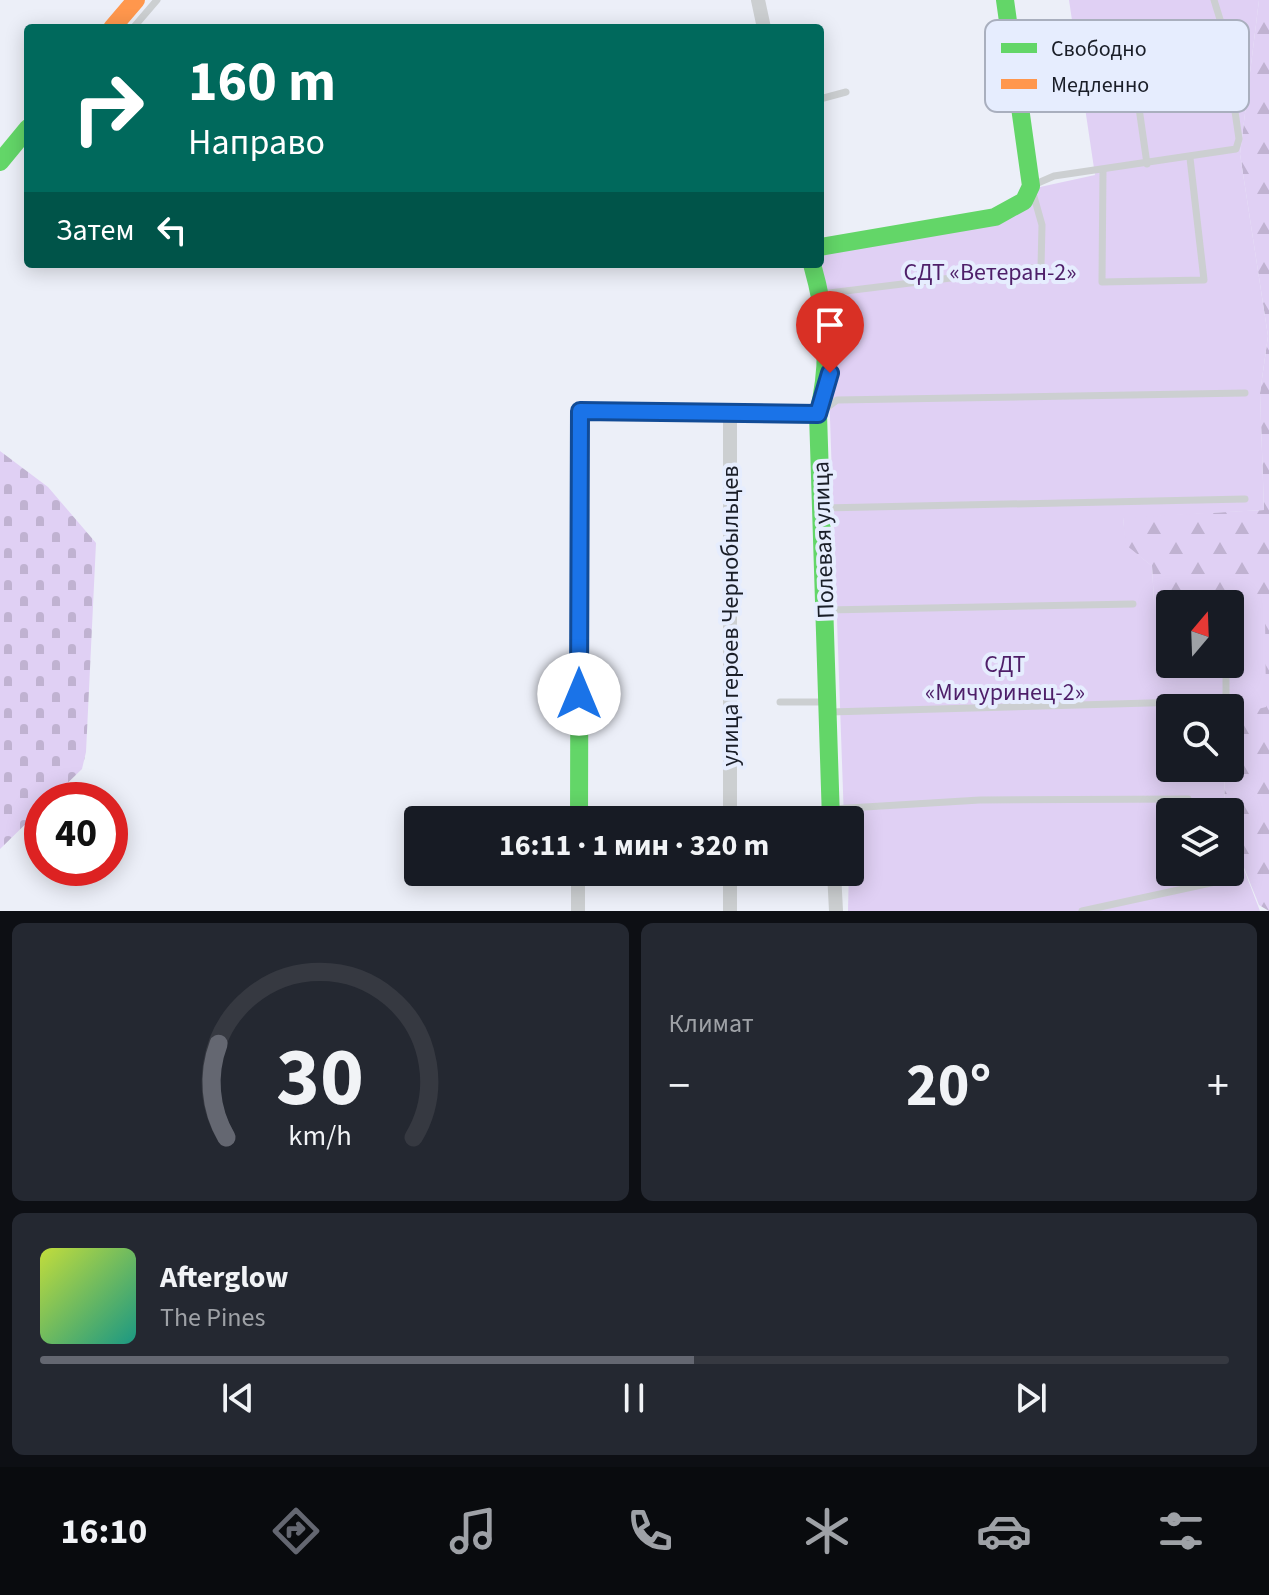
<!DOCTYPE html>
<html lang="ru">
<meta charset="utf-8">
<style>
body{margin:0;font-family:"Source Sans 3",sans-serif;background:#242831;color:#f1f3f6;height:100vh;display:flex;flex-direction:column;font-size:30px;white-space:nowrap}
*{box-sizing:border-box;margin:0}
p{font-size:26px;color:#9ea1a6}
.icon{flex:none;width:44px;height:44px;fill:none;stroke:currentColor;stroke-width:2;stroke-linecap:round;stroke-linejoin:round}
.map{position:relative;height:911px;overflow:hidden}
.drawer{display:flex;flex-direction:column;gap:12px;padding:12px;background:#0d0f14;flex:1}
.drawer>*{flex:none}
.hud{position:absolute;left:24px;top:24px;width:800px;height:244px;border-radius:8px;box-shadow:0 4px 20px #0003;background:#00695c;color:#fff;overflow:hidden}
.needle{width:52px;rotate:19deg}
.tools{position:absolute;left:1156px;top:590px;display:grid;gap:16px}
.tools a{display:grid;place-items:center;width:88px;height:88px;border-radius:8px;background:#171b24;box-shadow:0 4px 20px #0003;font-size:40px}
.speed{position:absolute;left:24px;top:782px;display:flex;gap:16px;font-size:40px;font-weight:700;text-align:center}
.speed>*{display:grid;place-content:center;width:104px;height:104px;border-radius:50%;background:#171b24;box-shadow:0 4px 20px #0003;line-height:1}
.speed .limit{border:12px solid #d22;background:#fff;color:#111}
.pin{position:absolute;display:grid;place-items:center;width:68px;height:68px;color:#fff;margin:-82px -34px;border-radius:50% 50% 50% 0;rotate:-45deg;box-shadow:0 0 8px #0007}
.pin .icon{rotate:45deg}
.me{position:absolute;width:88px;margin:-44px;rotate:0deg;stroke-linejoin:round;filter:drop-shadow(0 0 6px #0008)}
.turn{display:flex;align-items:center;gap:28px;height:168px;padding:0 32px;font-size:36px}
.turn .icon{width:104px;height:104px;stroke-width:2.5}
.turn b{display:block;font-size:56px;line-height:68px}
.then{display:flex;align-items:center;height:76px;padding:0 32px;background:#0003;gap:16px;font-size:30px}
.big{font-size:60px;font-weight:700;line-height:1.1}
.drawer .card{flex:1;display:flex;flex-direction:column;justify-content:center;gap:12px;min-width:0;padding:0 28px;border-radius:12px;background:#242831}
.drawer .dial{align-items:center;gap:0}
.dial svg{height:208px;overflow:visible;fill:none;stroke:#363941;stroke-width:7;stroke-linecap:round;text-anchor:middle}
.dial text{fill:#f1f3f6;stroke:none}
.song{display:flex;align-items:center;gap:24px}
.cover{width:96px;height:96px;border-radius:12px;background:linear-gradient(135deg,hsl(70 70% 55%),hsl(170 70% 35%))}
.played{height:8px;border-radius:4px;background:linear-gradient(90deg,#646771 55%,#363941 55%)}
.keys{display:flex;justify-content:space-around;direction:ltr}
.heat{display:flex;justify-content:space-between;align-items:center;font-size:44px;direction:ltr}
.drawer .tiles{flex:1;display:grid;gap:12px;grid-template-columns:1fr 1fr}
.card:last-child{grid-column:span 2}
.trip{position:absolute;left:404px;top:806px;width:460px;height:80px;border-radius:8px;background:#171b24;box-shadow:0 4px 20px #0003;font-weight:700;line-height:80px;text-align:center}
.tab-bar{display:flex;height:128px;justify-content:space-around;align-items:center;background:#090b0e;color:#9ea1a6}
.tab-bar .icon{width:56px;height:56px}
.tab-bar .active{color:#646771}
.tab-bar b{font-size:36px;color:#f1f3f6}
.map>svg:first-child{display:block}
.forest{fill:url(#forest-firs)}
.cemetery{fill:url(#cemetery-stones)}
.garden{fill:#e0d0f4;fill-rule:evenodd}
.lines{fill:none;stroke-linecap:round;stroke-linejoin:round}
.lane{stroke:#cccfd1;stroke-width:7}
.street{stroke:#cccfd1;stroke-width:14}
.fast{stroke:#63d668;stroke-width:18}
.slow{stroke:#ff974d;stroke-width:18}
.route-casing{stroke:#114b97;stroke-width:20}
.route{stroke:#1a73e8;stroke-width:14}
.labels{text-anchor:middle;stroke-width:8;stroke-linejoin:round;paint-order:stroke}
.park-label{font-size:24px;fill:#4e1f69;stroke:#e6edfe}
.street-label{font-size:24px;fill:#1a1e28;stroke:#e6edfe}
.key{fill:#e6edfe;stroke:#a9afbe;stroke-width:2}
.key-label{font-size:22px;fill:#1a1e28}
</style>
<div class="map">
<svg width="1269" height="911" viewBox="0 0 1269 911">
<defs>
<pattern id="forest-firs" width="22" height="20" patternUnits="userSpaceOnUse" patternTransform="scale(2)"><rect width="22" height="20" fill="#e0d0f4"/><path d="M5 1l3.5 6h-7zM16 11l3.5 6h-7z" fill="#c0b2d1"/></pattern>
<pattern id="cemetery-stones" width="16" height="16" patternUnits="userSpaceOnUse" patternTransform="scale(2)"><rect width="16" height="16" fill="#e0d0f4"/><path d="M2 7V4a2 2 0 0 1 4 0v3zM10 15v-3a2 2 0 0 1 4 0v3z" fill="#c0b2d1"/></pattern>
</defs>
<rect width="100%" height="100%" fill="#eceff8"/>
<polygon class="forest" points="1259,0 1269,0 1269,911 1259,905 1230,833 1230,812 1224,812 1225,768 1230,768 1230,725 1242,713 1243,600 1154,602 1152,566 1125,545 1123,517 1264,510 1260,393 1268,336 1240,154"/>
<polygon class="cemetery" points="0,451 48,487 96,543 86,752 82,769 50,800 42,800 42,808 0,849"/>
<path class="garden" d="M1069 0H1259L1240 154 1268 336 1260 393 1264 510 1123 518 1126 545 1152 566 1154 602 1243 600 1265 612 1266 707 1242 713 1230 725V708H1170V768H1225L1224 812H1170V872H1230V833L1260 911H848L850 820H844L829 390 820 253 1026 210 1040 187 1095 175ZM1170 604H1230V664H1170Z"/>
<g class="lines">
<g class="lane">
<polyline points="1127,24 1147,164"/>
<polyline points="133,28 157,0"/>
<polyline points="820,99 846,92"/>
<polyline points="1103,170 1102,282 1204,280 1190,158"/>
<polyline points="821,294 1041,267 1042,225 1031,186 1054,176 1236,149 1239,139 1223,29 1214,0"/>
<polyline points="824,410 837,400 1245,393"/>
<polyline points="823,508 1245,499"/>
<polyline points="827,610 1133,604"/>
<polyline points="780,702 826,702"/>
<polyline points="830,712 1220,701 1226,695 1226,664"/>
<polyline points="832,809 980,800 1188,799"/>
<polyline points="1082,911 1229,879"/>
</g>
<g class="street">
<polyline points="758,0 764,28"/>
<polyline points="730,820 730,412"/>
<polyline points="834,872 836,911"/>
<polyline points="578,911 578,872"/>
<polyline points="730,911 730,872"/>
</g>
<g class="fast">
<polyline points="0,162 28,128"/>
<polyline points="820,247 995,217 1024,201 1031,186 1005,0"/>
<path d="M812 264C827 317 831 361 818 414L831 820"/>
<polyline points="579,820 580,411 673,412"/>
</g>
<g class="slow">
<polyline points="112,28 136,0"/>
<polyline points="673,412 818,414"/>
</g>
</g>
<g class="lines">
<defs>
<polyline id="route" points="579,694 580,411 818,414 830,373"/>
</defs>
<use href="#route" class="route-casing"/>
<use href="#route" class="route"/>
</g>
<g class="labels">
<g class="park-label">
<text x="990" y="280">СДТ «Ветеран-2»</text>
<text x="1005" y="672">СДТ<tspan x="1005" dy="28">«Мичуринец-2»</tspan></text>
</g>
<g class="street-label">
<text transform="translate(823 540) rotate(-92)" y="8">Полевая улица</text>
<text transform="translate(730 616) rotate(-90)" y="8">улица героев Чернобыльцев</text>
</g>
</g>
<rect x="985" y="20" width="264" height="92" rx="12" class="key"/>
<rect x="1001" y="43" width="36" height="10" fill="#63d668"/>
<rect x="1001" y="79" width="36" height="10" fill="#ff974d"/>
<g class="key-label">
<text x="1051" y="56">Свободно</text>
<text x="1051" y="92">Медленно</text>
</g>
</svg>
<div class="tools">
<a><svg class="needle" viewBox="-14 -14 28 28"><path d="M0-13l5 13h-10z" fill="#e53935"/><path d="M0 13l5-13h-10z" fill="#9ea1a6"/></svg></a>
<a><svg class="icon" aria-label="search" viewBox="0 0 24 24"><circle cx="10" cy="10" r="6"/><path d="M15 15l6 6"/></svg></a>
<a><svg class="icon" aria-label="layers" viewBox="0 0 24 24"><path d="M12 4l9 5-9 5-9-5zM3 14l9 5 9-5"/></svg></a>
</div>
<div class="speed"><div class="limit">40</div></div>
<div class="pin" style="left:830px;top:373px;background:#d93025"><svg class="icon" aria-label="arrive" viewBox="0 0 24 24"><path d="M6 21V4h12l-3 4 3 4H6"/></svg></div>
<svg class="me" style="left:579px;top:694px" viewBox="-20 -20 40 40"><circle r="19" fill="#fff"/><path d="M0-13L10 11 0 6-10 11z" fill="#1a73e8"/></svg>
<div class="trip">16:11 · 1 мин · 320 m</div>
<div class="hud">
<div class="turn"><svg class="icon" aria-label="right" viewBox="0 0 24 24"><path d="M7 20v-9h11M14 6l5 5-5 5"/></svg><div><b>160 m</b>Направо</div></div>
<div class="then">Затем<svg class="icon" aria-label="left" viewBox="0 0 24 24"><path d="M17 20v-9H6M10 6l-5 5 5 5"/></svg></div>
</div>
</div>
<section class="drawer">
<div class="tiles">
<div class="card dial"><svg viewBox="0 0 100 80">
<path d="M14 69A42 42 0 1 1 86 69"/>
<path d="M14 69A42 42 0 0 1 11 33" stroke="#646771"/>
<text x="50" y="56" font-size="32" font-weight="700">30</text>
<text x="50" y="72" font-size="11">km/h</text>
</svg></div>
<div class="card"><p>Климат</p>
<div class="heat"><a>−</a><b class="big">20°</b><a>+</a></div>
</div>
<div class="card">
<div class="song"><i class="cover"></i><div><b>Afterglow</b><p>The Pines</p></div></div>
<div class="played"></div>
<div class="keys"><svg class="icon" aria-label="previous" viewBox="0 0 24 24"><path d="M18 5L8 12l10 7zM5 5v14"/></svg><svg class="icon" aria-label="pause" viewBox="0 0 24 24"><path d="M8 5v14M16 5v14"/></svg><svg class="icon" aria-label="next" viewBox="0 0 24 24"><path d="M6 5l10 7-10 7zM19 5v14"/></svg></div>
</div>
</div>
</section>
<nav class="tab-bar">
<b>16:10</b>
<svg class="icon active" aria-label="directions" viewBox="0 0 24 24"><path d="M12 3l9 9-9 9-9-9zM9 14v-3h6M13 9l2 2-2 2"/></svg>
<svg class="icon" aria-label="music" viewBox="0 0 24 24"><path d="M9 18V5l10-2v13"/><circle cx="6" cy="18" r="3"/><circle cx="16" cy="16" r="3"/></svg>
<svg class="icon" aria-label="phone" viewBox="0 0 24 24"><path d="M5 4h4l2 5-3 2q2 4 5 5l2-3 5 2v4C11 20 4 13 5 4z"/></svg>
<svg class="icon" aria-label="climate" viewBox="0 0 24 24"><path d="M12 3v18M4 7l16 10M4 17L20 7"/></svg>
<svg class="icon" aria-label="car" viewBox="0 0 24 24"><path d="M5 17H2v-5l4-1 3-4h7l3 4 3 1v5h-3M9 17h6M6 11h13"/><circle cx="7" cy="17" r="2"/><circle cx="17" cy="17" r="2"/></svg>
<svg class="icon" aria-label="filters" viewBox="0 0 24 24"><path d="M4 7h16M4 17h16"/><circle cx="9" cy="7" r="2"/><circle cx="15" cy="17" r="2"/></svg>
</nav>
